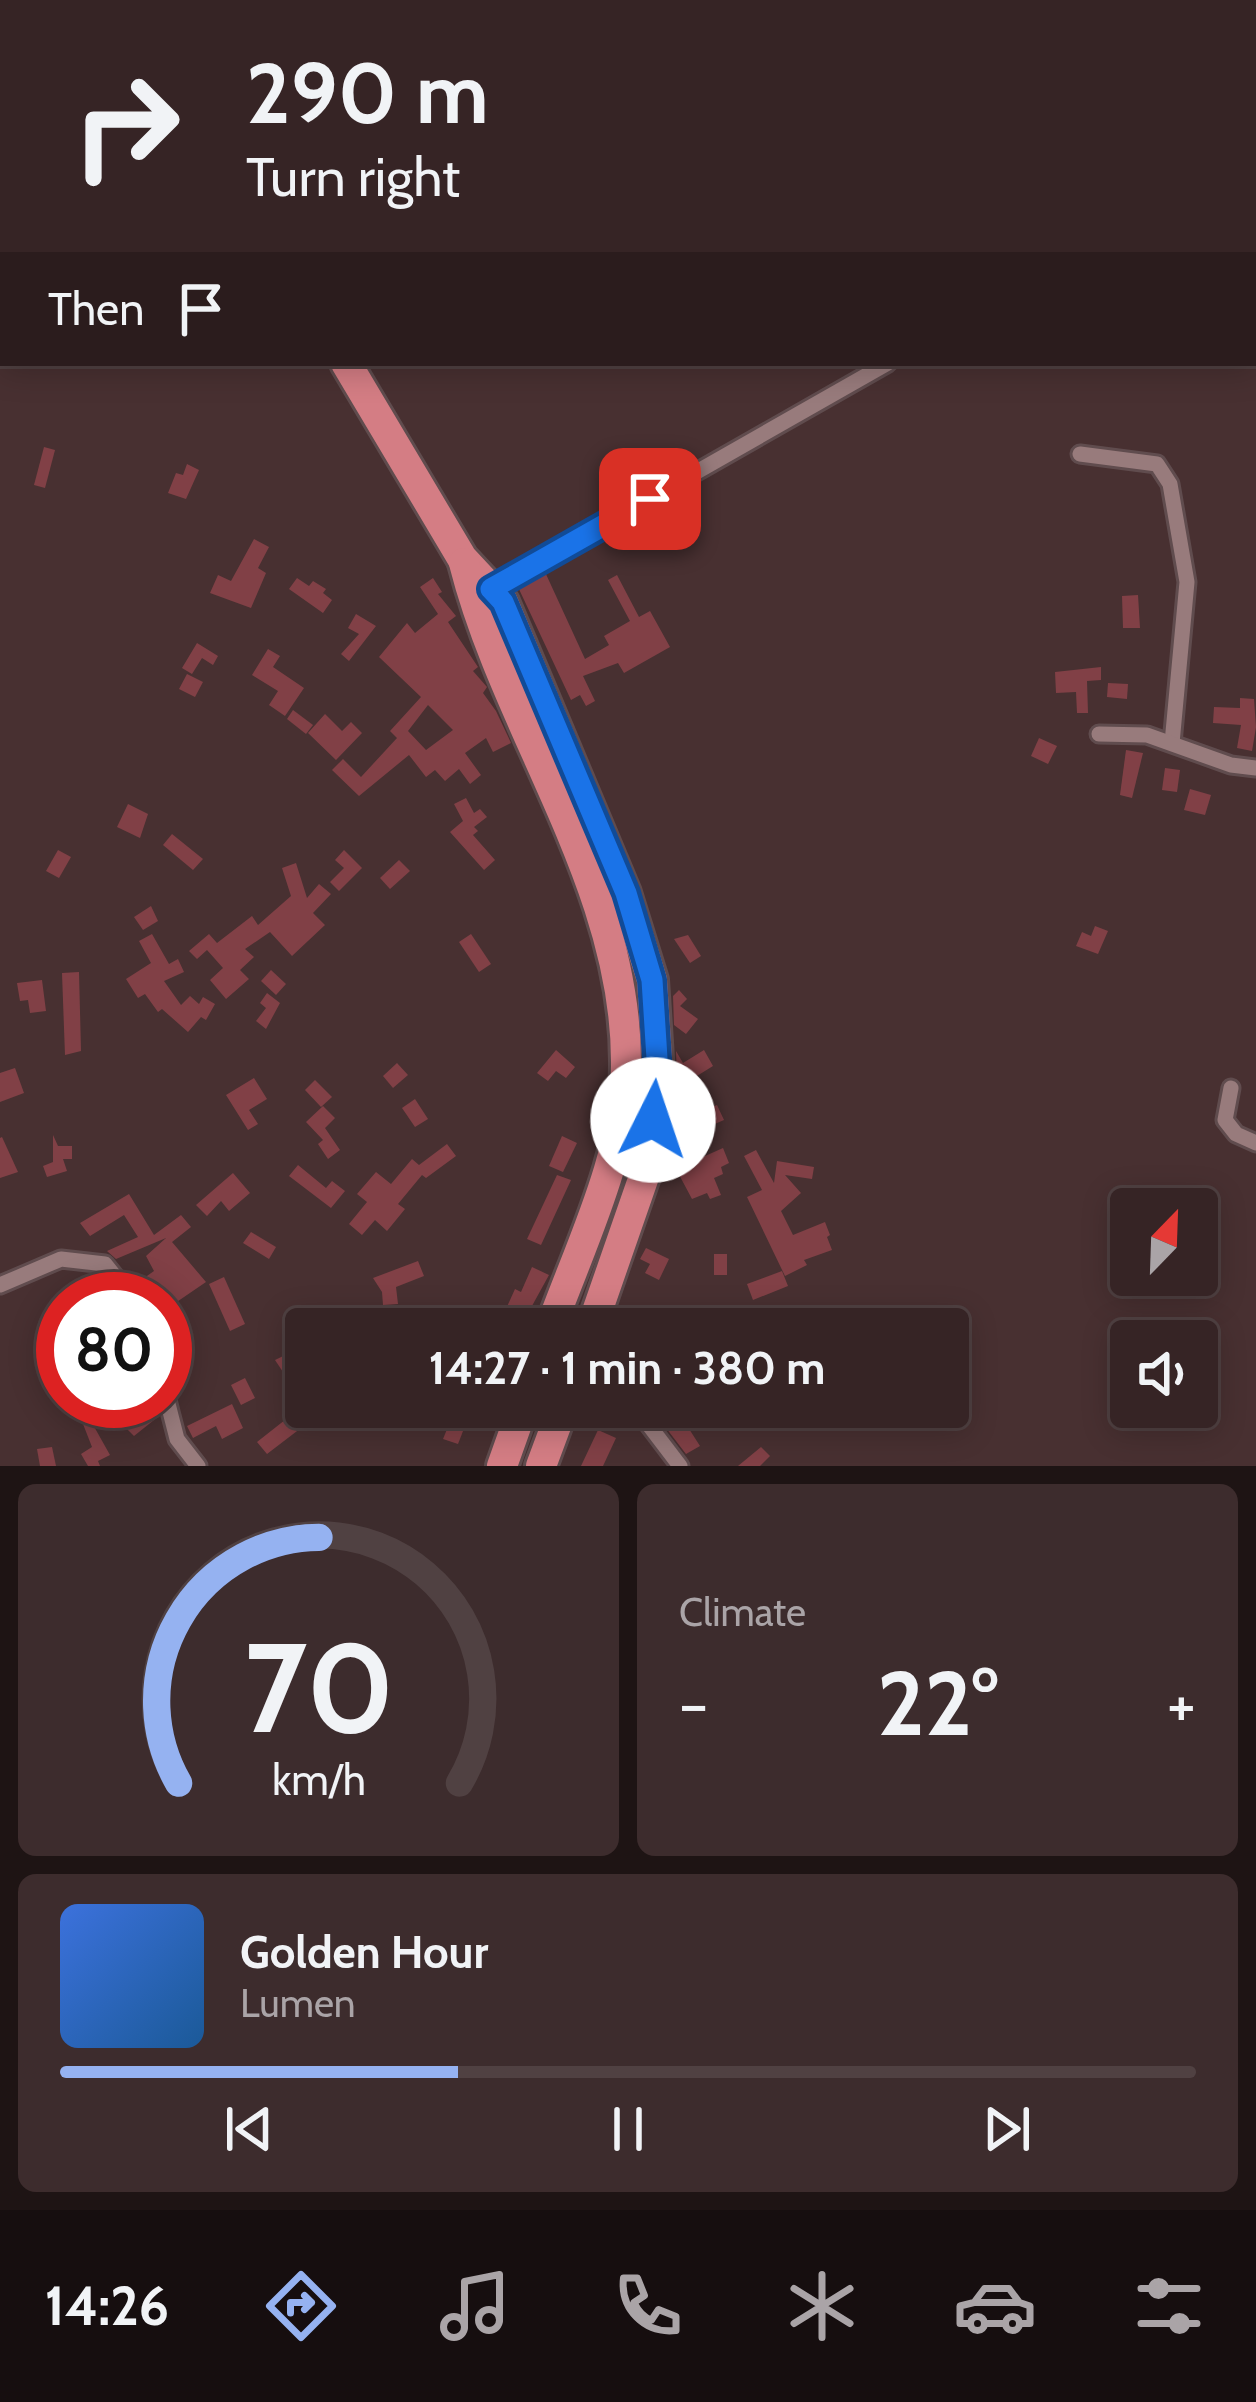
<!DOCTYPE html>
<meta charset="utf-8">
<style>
body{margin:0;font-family:Cabin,sans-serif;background:#3d2c2d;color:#f1f3f6;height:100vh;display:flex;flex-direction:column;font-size:45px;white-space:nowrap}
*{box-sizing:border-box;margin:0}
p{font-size:39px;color:#aaa4a7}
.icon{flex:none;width:66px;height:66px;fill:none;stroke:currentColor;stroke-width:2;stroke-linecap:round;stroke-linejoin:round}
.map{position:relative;height:1466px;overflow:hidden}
.sheet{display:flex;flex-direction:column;gap:18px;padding:18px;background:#1e1414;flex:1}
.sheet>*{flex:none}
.hud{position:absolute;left:0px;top:0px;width:1257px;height:366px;box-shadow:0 6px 30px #0003,0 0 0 3px #504142;background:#362425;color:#f1f3f6;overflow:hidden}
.needle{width:78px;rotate:23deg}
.tools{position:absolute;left:1110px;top:1188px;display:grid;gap:24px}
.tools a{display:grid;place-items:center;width:108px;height:108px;border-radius:12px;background:#362425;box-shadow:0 6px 30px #0003,0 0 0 3px #504142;font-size:60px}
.speed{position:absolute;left:36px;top:1272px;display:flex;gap:24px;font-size:60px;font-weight:700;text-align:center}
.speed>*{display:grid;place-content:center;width:156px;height:156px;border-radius:50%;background:#362425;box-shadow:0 6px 30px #0003,0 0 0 3px #504142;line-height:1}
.speed .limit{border:18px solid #d22;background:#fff;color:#111}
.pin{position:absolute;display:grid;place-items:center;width:102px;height:102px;color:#fff;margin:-51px;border-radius:24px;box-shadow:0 6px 18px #0006}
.me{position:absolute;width:132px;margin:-66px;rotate:4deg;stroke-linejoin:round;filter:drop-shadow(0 0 9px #0008)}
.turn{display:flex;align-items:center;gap:42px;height:252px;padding:0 48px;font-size:54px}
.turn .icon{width:156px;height:156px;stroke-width:2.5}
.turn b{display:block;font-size:84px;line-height:102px}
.then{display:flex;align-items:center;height:114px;padding:0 48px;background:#0003;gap:24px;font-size:45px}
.big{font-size:90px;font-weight:800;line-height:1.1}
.sheet .tile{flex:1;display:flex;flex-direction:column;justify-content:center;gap:18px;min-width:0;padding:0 42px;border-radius:18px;background:#3d2c2d}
.sheet .dial{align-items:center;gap:0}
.dial svg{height:312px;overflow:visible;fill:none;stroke:#504142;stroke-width:7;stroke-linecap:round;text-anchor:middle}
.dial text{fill:#f1f3f6;stroke:none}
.song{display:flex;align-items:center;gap:36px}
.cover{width:144px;height:144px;border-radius:18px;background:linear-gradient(135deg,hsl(220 70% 55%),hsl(210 70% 35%))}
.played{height:12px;border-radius:6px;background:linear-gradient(90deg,#95b2f1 35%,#504142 35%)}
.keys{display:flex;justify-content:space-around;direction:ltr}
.heat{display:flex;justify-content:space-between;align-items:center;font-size:66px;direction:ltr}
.sheet .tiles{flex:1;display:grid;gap:18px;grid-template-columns:1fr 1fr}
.tile:last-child{grid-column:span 2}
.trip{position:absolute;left:285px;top:1308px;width:684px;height:120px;border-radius:12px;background:#362425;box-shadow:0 6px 30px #0003,0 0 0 3px #504142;font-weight:800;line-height:120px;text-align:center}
.dock{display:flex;height:192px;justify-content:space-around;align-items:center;background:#160e0f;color:#aaa4a7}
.dock .icon{width:84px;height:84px}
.dock .on{color:#95b2f1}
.dock b{font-size:54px;color:#f1f3f6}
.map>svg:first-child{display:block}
.building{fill:#814046;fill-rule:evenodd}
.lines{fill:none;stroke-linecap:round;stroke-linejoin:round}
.street-casing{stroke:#604c4e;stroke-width:21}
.highway-casing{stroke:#604c4e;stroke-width:36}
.street{stroke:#987b7c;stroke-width:15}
.highway{stroke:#d47d84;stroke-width:30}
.route-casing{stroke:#114b97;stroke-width:30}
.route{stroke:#1a73e8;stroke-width:21}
</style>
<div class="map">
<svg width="1256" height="1466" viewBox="0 0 1256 1466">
<rect width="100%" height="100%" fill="#483031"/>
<g class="building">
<polygon points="44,447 55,450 45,488 34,485"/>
<polygon points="187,464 199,470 186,499 168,493 176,473 183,475"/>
<polygon points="254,539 269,547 258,568 266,573 251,608 210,593 218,575 231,581"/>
<polygon points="545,572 585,659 609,645 604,636 630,621 608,580 617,575 639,617 650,611 670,647 624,673 618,663 583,676 595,701 586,706 580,695 571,700 518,587"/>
<polygon points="297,578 309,586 313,581 326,589 323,593 332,600 323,613 289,589"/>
<path d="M433 578 442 592 438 594 456 616 448 622 478 667 473 671 487 687 483 693 496 711 511 743 493 752 486 738 465 753 481 775 470 784 459 769 445 781 435 770 426 777 409 755 359 796 332 770 343 759 361 777 397 738 390 731 421 697 379 657 407 623 415 633 438 614 420 587ZM428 705 453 730 426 750 408 731Z"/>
<polygon points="1138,595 1140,628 1123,628 1122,596"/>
<polygon points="356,614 376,626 349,661 341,654 359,634 348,628"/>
<polygon points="197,643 218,656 213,665 202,658 192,674 182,668"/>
<polygon points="268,649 280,656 273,667 304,688 285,716 269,705 278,691 252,675"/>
<polygon points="1101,667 1101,680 1087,681 1088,713 1077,713 1076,692 1056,693 1055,672"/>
<polygon points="187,674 203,682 195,697 179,689"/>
<polygon points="1108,683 1128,684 1127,699 1107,697"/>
<polygon points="1240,698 1254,699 1256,727 1252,751 1237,748 1241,725 1213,723 1214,707 1240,708"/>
<polygon points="293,710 313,725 306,734 287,719"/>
<polygon points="325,714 342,731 351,722 362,733 336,760 308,733"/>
<polygon points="1039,738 1057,746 1048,764 1031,756"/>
<polygon points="1126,750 1143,753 1132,798 1120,795"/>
<polygon points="1165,768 1180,770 1177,792 1162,790"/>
<polygon points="1190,789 1211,795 1205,815 1184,810"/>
<polygon points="466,798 474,813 480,809 487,817 474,827 478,831 473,835 495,860 484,870 450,832 463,821 454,804"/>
<polygon points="128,804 148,814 140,838 117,827"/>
<polygon points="172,834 203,859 193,870 163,845"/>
<polygon points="58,850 71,857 59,878 46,871"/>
<polygon points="344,850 362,868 339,891 330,882 344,868 335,860"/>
<polygon points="399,860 410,871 390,889 380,878"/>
<polygon points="296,863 307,898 319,884 331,894 313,913 325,925 292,956 270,932 245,949 254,957 240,970 249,979 226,999 210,980 223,968 207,950 197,959 189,951 209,934 217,943 252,916 258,925 291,896 282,868"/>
<polygon points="151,906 158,921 143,930 134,917"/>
<polygon points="1095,926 1108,931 1098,954 1076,946 1082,932 1091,936"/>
<polygon points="152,934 169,964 178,959 184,972 164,981 181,1005 190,996 199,1004 203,997 215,1004 206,1020 201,1017 188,1032 162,1009 158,1012 145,994 138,998 126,979 151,963 139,941"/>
<polygon points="471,934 491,964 479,972 459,942"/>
<polygon points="688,935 701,956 690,963 674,939"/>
<polygon points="271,970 286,984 276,995 261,981"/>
<polygon points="79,972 81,1051 65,1055 62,973"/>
<polygon points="42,980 46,1011 30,1013 28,1000 20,1001 17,983"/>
<polygon points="679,990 687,999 680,1006 698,1019 686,1034 674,1025 673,996"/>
<polygon points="267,993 280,1003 266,1029 256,1021 266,1008 260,1003"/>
<polygon points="556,1050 575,1067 566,1078 556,1071 548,1081 537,1073"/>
<polygon points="704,1050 713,1066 692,1079 709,1108 717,1105 724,1120 701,1130 685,1102 674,1109 676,1089 682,1086 677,1079 676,1051 683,1063"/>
<polygon points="397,1063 408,1075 393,1088 383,1076"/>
<polygon points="15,1068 24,1093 0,1102 0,1073"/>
<polygon points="254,1078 267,1099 249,1110 258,1124 248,1130 226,1095"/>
<polygon points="315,1080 332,1097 321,1107 305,1090"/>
<polygon points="415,1099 428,1119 415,1127 402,1108"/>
<polygon points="323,1106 335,1118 325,1128 340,1150 328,1159 318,1144 323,1140 306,1122"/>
<polygon points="53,1135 58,1146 72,1146 72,1159 63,1159 67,1171 47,1177 43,1166 53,1162"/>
<polygon points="562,1136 577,1143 563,1172 549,1166"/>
<polygon points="2,1137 18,1172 0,1178 0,1138"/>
<polygon points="447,1144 456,1156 426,1178 422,1175 398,1204 405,1209 387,1231 375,1220 362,1235 349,1224 367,1202 357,1194 376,1172 391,1184 412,1159 419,1165"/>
<polygon points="723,1148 729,1163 721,1167 723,1174 714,1178 721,1195 710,1199 707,1193 692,1199 676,1169"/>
<polygon points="756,1150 774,1183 777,1161 814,1167 812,1179 785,1175 801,1193 781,1211 793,1235 825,1222 830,1235 827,1237 832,1250 804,1260 807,1265 785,1276 747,1197 762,1190 744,1156"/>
<polygon points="298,1165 326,1188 332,1181 345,1191 331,1208 289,1176"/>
<polygon points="233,1173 250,1193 229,1211 221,1201 207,1216 196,1205"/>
<polygon points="557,1175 571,1180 541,1245 527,1239"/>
<polygon points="129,1194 154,1235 181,1215 191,1227 172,1242 206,1282 165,1310 165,1299 145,1299 134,1281 137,1283 154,1271 146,1256 166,1238 116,1259 107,1251 138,1237 124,1215 90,1236 80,1223"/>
<polygon points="251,1232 276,1247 269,1259 243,1243"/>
<polygon points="646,1248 669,1259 659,1280 645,1273 650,1264 640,1259"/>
<rect x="714" y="1254" width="13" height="21"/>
<polygon points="418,1261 424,1276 396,1287 398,1304 383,1305 382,1292 373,1278"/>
<polygon points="532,1267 549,1275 527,1315 533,1318 530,1329 497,1329 515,1289 521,1292"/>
<polygon points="782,1271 788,1286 753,1300 747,1284"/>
<polygon points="224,1277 245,1324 230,1331 209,1284"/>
<polygon points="714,1309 723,1329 703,1329 698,1316"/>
<polygon points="306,1345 306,1373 291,1384 275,1360"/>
<polygon points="245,1378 255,1398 241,1405 231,1385"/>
<polygon points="74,1401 100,1401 103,1410 87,1414 110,1455 98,1461 100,1466 88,1466 81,1454 92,1447"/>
<polygon points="117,1401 136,1401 146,1411 156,1405 159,1416 134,1436 126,1428 134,1420"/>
<polygon points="232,1404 243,1428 222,1439 216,1426 193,1438 187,1426"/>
<polygon points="310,1407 320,1407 326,1416 303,1431 301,1428 267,1454 257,1442 290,1416 292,1419"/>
<polygon points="456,1407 470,1413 458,1444 443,1439"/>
<polygon points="650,1407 705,1407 684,1421 700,1446 686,1454"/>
<polygon points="598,1430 616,1438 603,1466 581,1466"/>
<polygon points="52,1447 56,1466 40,1466 37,1449"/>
<polygon points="761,1447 770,1456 760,1466 738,1466"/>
</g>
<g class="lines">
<defs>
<g id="street">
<polyline points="626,0 628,3"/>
<polyline points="1191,0 1192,3"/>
<polyline points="1254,186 1256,194"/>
<polyline points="1254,284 1256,290"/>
<polyline points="1080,454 1157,464 1170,484 1187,582 1172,743"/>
<polyline points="491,589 888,363"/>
<polyline points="1099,734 1147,735 1231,765 1256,768"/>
<polyline points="1231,1088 1225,1120 1236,1134 1256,1143"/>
<polyline points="0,1285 61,1259 105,1264 133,1299"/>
<polyline points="165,1392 177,1439 198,1466"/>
<polyline points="635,1407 680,1466"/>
</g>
<g id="highway">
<polyline points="96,0 98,3"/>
<polyline points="346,363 462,558 503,602 625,893 652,980 658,1074 648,1165 591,1329"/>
<path d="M464 563C507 733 628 886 626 1066 626 1155 580 1246 550 1329"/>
<polyline points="502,1466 523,1407"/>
<polyline points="541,1466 563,1407"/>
</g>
</defs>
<use href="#street" class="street-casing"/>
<use href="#highway" class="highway-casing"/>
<use href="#street" class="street"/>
<use href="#highway" class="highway"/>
</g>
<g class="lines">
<defs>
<polyline id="route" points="650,499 491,589 503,602 626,893 652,980 658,1074 653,1120"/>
</defs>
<use href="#route" class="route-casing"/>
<use href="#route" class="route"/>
</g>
</svg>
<div class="tools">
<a><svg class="needle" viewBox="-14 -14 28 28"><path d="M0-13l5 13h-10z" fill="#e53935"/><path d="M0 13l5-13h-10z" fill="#aaa4a7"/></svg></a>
<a><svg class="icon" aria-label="sound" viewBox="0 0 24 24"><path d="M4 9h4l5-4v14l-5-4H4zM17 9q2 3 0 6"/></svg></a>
</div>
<div class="speed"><div class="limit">80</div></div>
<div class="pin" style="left:650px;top:499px;background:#d93025"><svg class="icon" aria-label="arrive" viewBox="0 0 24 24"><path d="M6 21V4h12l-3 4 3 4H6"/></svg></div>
<svg class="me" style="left:653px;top:1120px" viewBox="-20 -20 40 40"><circle r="19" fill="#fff"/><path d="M0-13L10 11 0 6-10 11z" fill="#1a73e8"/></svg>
<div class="trip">14:27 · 1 min · 380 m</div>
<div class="hud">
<div class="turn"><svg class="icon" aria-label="right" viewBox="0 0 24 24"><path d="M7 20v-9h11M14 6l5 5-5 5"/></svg><div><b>290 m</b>Turn right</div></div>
<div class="then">Then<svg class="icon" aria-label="arrive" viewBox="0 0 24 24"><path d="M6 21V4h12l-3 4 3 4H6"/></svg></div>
</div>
</div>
<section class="sheet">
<div class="tiles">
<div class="tile dial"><svg viewBox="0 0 100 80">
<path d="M14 69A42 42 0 1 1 86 69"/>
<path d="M14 69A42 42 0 0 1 50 6" stroke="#95b2f1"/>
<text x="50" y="56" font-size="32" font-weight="700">70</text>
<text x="50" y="72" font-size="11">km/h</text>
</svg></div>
<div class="tile"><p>Climate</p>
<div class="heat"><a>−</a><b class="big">22°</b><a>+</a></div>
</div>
<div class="tile">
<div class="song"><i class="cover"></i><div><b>Golden Hour</b><p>Lumen</p></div></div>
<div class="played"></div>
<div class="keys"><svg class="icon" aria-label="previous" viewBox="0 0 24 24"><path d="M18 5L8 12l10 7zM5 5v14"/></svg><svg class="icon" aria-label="pause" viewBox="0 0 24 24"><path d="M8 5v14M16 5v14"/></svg><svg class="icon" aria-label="next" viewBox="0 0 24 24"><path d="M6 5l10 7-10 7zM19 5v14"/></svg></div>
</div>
</div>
</section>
<nav class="dock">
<b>14:26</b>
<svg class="icon on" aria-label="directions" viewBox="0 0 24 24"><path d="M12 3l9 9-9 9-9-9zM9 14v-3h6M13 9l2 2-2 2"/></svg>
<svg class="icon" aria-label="music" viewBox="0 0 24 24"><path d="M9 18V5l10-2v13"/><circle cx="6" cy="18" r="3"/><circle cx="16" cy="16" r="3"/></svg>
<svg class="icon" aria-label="phone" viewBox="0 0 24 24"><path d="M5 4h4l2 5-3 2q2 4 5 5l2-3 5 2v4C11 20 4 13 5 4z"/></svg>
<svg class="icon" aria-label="climate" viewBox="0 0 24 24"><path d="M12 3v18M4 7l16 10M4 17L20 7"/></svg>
<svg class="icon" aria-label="car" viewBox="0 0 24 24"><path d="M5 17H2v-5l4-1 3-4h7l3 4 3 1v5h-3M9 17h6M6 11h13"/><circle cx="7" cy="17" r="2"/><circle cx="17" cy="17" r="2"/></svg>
<svg class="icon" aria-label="filters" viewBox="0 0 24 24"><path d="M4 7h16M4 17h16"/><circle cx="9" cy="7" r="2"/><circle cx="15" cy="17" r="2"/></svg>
</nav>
